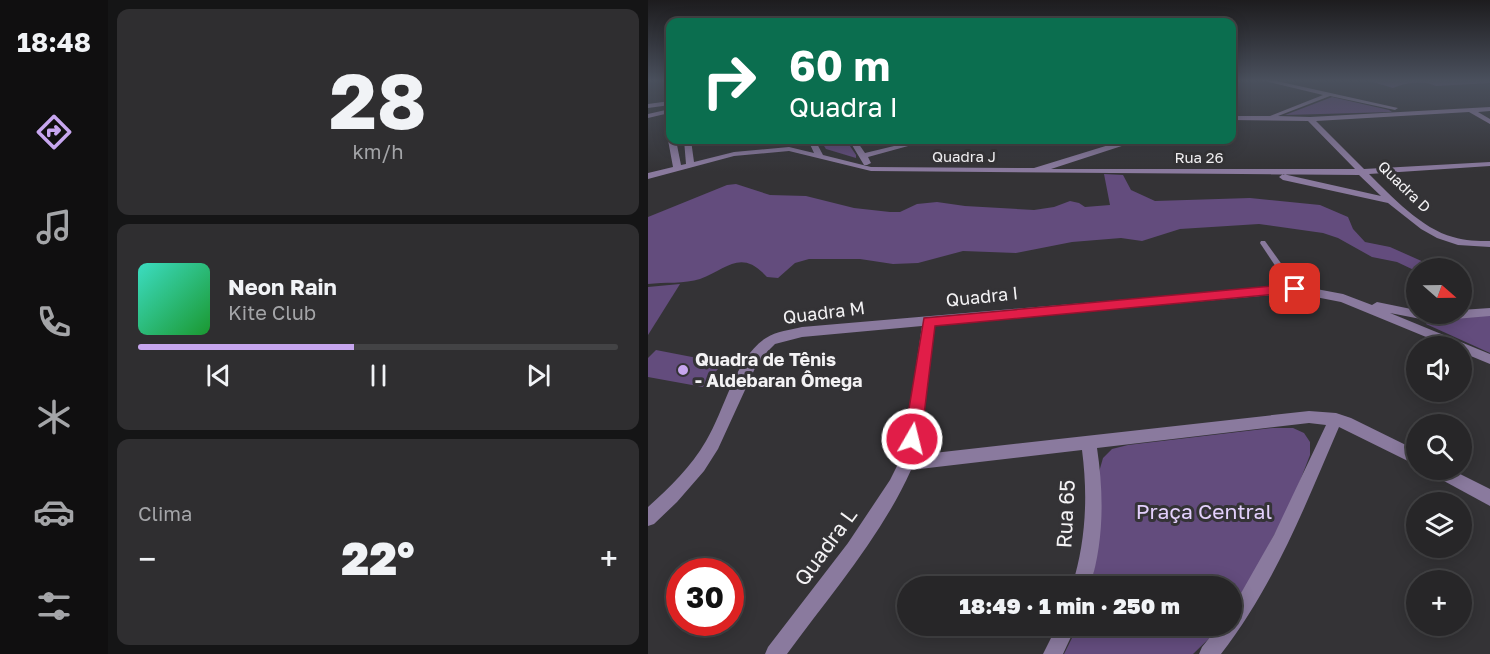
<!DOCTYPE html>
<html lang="pt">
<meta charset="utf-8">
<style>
body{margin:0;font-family:"Golos Text",sans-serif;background:#2f2e30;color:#f1f3f6;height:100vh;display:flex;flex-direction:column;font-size:22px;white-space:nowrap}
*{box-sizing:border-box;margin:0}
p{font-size:20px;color:#a4a5a8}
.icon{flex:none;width:33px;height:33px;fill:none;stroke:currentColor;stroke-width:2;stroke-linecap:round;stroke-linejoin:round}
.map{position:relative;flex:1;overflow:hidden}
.drawer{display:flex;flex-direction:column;gap:9px;padding:9px;background:#151516;width:540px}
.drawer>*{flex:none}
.top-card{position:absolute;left:18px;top:18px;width:570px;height:126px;border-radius:12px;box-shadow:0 3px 15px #0003,0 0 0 2px #434345;background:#0b6e4f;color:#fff;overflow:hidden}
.needle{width:39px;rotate:110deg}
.fabs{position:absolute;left:758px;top:258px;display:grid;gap:12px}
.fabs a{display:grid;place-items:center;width:66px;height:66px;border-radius:50%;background:#272628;box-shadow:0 3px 15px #0003,0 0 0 2px #434345;font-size:30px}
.speed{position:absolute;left:18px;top:558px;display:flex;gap:12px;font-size:30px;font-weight:700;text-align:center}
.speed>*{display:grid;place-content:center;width:78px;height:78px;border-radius:50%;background:#272628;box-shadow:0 3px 15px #0003,0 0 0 2px #434345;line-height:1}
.speed .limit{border:9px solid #d22;background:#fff;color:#111}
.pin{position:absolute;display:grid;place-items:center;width:51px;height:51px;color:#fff;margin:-26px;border-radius:12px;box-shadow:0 3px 9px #0006}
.me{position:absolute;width:66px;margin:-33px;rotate:8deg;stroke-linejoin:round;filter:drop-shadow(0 0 4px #0008)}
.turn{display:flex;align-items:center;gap:21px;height:126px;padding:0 24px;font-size:27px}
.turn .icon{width:78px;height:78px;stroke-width:2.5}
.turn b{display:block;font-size:42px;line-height:51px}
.big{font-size:45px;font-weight:800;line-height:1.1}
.drawer .card{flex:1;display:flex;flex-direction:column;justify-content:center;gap:9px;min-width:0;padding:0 21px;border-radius:12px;background:#2f2e30}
.drawer .dial{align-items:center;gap:0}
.dial b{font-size:78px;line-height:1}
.song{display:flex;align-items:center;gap:18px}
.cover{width:72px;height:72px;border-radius:9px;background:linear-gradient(135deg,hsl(170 70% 55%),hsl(130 70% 35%))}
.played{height:6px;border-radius:3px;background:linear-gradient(90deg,#c7a6ef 45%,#434345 45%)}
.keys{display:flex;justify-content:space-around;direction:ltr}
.heat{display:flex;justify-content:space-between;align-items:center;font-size:33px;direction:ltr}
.trip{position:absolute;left:249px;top:576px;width:345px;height:60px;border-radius:30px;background:#272628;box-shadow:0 3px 15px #0003,0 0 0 2px #434345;font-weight:800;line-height:60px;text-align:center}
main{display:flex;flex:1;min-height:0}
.tab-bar{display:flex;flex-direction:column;width:108px;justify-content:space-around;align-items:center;background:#100f10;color:#a4a5a8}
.tab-bar .icon{width:42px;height:42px}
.tab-bar .current{color:#c7a6ef}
.tab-bar b{font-size:27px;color:#f1f3f6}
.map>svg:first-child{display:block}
.green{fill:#634c7d}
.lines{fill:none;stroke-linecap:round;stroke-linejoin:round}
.lane{fill:#8a7a9e;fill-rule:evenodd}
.street{fill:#8a7a9e;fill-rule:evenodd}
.route{fill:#e11d48;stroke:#92132f;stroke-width:1.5}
.poi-dot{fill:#c7a6ef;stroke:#343336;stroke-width:2}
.labels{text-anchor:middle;stroke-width:6;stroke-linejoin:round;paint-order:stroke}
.far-street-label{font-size:15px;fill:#f3f2f4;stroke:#343336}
.street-label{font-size:18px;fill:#f3f2f4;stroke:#343336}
.poi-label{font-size:18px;font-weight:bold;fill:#f3f2f4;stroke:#343336;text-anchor:start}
.near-park-label{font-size:21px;fill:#e3d0fc;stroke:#343336}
.near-street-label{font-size:21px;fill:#f3f2f4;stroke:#343336}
</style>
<main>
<nav class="tab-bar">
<b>18:48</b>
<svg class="icon current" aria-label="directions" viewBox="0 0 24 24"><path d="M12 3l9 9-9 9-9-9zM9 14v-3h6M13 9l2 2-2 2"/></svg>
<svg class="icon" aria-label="music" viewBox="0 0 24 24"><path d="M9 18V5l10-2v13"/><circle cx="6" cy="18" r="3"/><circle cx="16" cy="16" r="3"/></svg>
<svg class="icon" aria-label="phone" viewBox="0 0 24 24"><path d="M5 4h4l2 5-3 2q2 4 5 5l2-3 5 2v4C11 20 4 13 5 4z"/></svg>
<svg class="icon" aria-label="climate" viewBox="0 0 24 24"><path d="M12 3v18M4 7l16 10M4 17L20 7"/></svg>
<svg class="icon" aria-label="car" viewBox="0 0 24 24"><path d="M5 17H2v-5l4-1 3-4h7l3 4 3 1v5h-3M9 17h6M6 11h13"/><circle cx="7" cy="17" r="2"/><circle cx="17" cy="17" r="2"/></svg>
<svg class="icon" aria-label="filters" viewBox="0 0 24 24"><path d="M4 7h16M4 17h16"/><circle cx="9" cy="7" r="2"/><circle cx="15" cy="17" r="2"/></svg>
</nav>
<section class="drawer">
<div class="card dial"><b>28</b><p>km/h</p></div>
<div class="card">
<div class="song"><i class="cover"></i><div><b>Neon Rain</b><p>Kite Club</p></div></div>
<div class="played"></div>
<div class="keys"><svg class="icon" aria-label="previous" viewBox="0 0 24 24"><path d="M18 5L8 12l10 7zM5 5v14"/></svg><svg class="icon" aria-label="pause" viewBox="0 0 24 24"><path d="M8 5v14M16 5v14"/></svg><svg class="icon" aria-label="next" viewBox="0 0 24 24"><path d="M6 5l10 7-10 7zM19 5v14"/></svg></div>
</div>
<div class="card"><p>Clima</p>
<div class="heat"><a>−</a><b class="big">22°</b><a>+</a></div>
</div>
</section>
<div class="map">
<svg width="842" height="654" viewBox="0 0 842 654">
<rect width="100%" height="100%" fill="#343336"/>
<g class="green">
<path d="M718 80H842V83L788 86C776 80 758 82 745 88Z"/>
<polygon points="684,97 741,110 744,112 637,115"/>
<polygon points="172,140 198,140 208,155 208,158 178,149"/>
<path d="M456 174 475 175 483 190 507 201 602 198 672 205 700 217 705 229 717 242 742 247 778 263 776 268H768V271L749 262 724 257 690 238 675 233 611 224 532 229 494 241 473 238 424 242 368 253 315 251 270 263 245 264 212 259H161L147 263 130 278 119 277C93 248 79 269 52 279 37 284 16 282 0 284V217L79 185 88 184 122 195 158 196 206 208 242 212H252L269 204 289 202 317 206 386 210 406 207 422 201 431 203 437 207 462 205Z"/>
<polygon points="32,284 0,335 0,287"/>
<polygon points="842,315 842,353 778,324 781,320"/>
<polygon points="8,350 75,363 55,387 0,377 0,358"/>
<polygon points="625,428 645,428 656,433 662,442 662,455 645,499 584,615 584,586 443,586 449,552 451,472 455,458 464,449 480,445"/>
<polygon points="430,626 574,626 545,654 416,654"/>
</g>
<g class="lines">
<polygon class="lane" points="613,241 617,241 650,287 651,289 650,291 644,291 612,243"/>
<g class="street">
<path d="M613 80H624L750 108 747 110 682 96 630 116 662 117 842 107V111L830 112 842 119V124L821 112 668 121 716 169 842 162V166L721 174C743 196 774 229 805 237 817 241 830 241 842 241V247L810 245 789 238 773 229 740 203 635 180 631 177 635 174 733 196 711 175 223 171 141 151 86 156 0 179V173L25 167 20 140 22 138 28 140 33 165 38 164 36 140H43L46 162 86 152 141 147 166 153 160 140H167L175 155 223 167 386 168 477 140H486V142L403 169H707L660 121 584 120V116H622L675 95Z"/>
<polygon points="22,101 22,105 0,108 0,104"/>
<polygon points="22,109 22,131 18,129 17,114 0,118 0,114"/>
<polygon points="201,140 208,140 217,153 271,140 282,140 220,157 223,163 219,165 216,165"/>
<path d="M647 285 695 294 724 305 729 302 768 310V314H813V310L842 308V316L783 321 742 313 842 354V364L813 352V346H800L693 302 647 293 287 325 268 455 661 411 688 413 703 418 768 450V465L691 427C657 506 626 586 573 654H551L554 647 571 626H584V609L626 535 678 425 661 423 449 448C456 495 456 541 442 586H424C438 541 440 496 434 450L263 470C233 537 182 595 139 654H117L120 647 200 543 242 480 251 462 257 439 274 326 154 337 127 344 117 354 108 366 70 449 56 471 29 502 6 524 0 526V507C22 487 43 467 58 441 77 410 87 358 118 338 128 331 143 330 154 327Z"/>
<polygon points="782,470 804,470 842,489 842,506 785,475"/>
<polygon points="409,626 428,626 415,654 395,654"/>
</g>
</g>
<linearGradient id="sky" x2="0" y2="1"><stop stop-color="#1d1c1e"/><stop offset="0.47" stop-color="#4a505d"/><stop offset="1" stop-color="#4a505d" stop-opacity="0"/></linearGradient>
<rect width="842" height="171" fill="url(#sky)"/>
<polygon class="route" points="647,284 652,286 654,289 652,292 287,326 273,439 270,444 264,447 258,444 256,439 276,318"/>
<circle class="poi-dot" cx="35" cy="370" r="6"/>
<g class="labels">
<g class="far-street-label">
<text x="316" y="162">Quadra J</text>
<text x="551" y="163">Rua 26</text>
<text transform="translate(756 187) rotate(44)" y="5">Quadra D</text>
</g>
<g class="street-label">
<text transform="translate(334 297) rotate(-6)" y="6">Quadra I</text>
<text transform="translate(176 313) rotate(-7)" y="6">Quadra M</text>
</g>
<g class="poi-label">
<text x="47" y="366">Quadra de Tênis<tspan x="47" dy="21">- Aldebaran Ômega</tspan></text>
</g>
<g class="near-park-label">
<text x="556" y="519">Praça Central</text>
</g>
<g class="near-street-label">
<text transform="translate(418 514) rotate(-87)" y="7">Rua 65</text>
<text transform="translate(178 547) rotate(-54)" y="7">Quadra L</text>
</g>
</g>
</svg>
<div class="fabs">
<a><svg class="needle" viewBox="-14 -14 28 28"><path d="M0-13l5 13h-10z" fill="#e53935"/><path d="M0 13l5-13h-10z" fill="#a4a5a8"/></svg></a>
<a><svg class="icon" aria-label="sound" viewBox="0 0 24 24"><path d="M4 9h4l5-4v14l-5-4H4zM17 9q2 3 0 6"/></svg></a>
<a><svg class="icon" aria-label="search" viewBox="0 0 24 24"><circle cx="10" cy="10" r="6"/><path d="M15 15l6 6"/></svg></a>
<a><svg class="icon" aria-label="layers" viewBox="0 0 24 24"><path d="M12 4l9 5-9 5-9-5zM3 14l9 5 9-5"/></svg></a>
<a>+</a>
</div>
<div class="speed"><div class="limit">30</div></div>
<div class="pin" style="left:647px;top:289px;background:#d93025"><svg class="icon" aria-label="arrive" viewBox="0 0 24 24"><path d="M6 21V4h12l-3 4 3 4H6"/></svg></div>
<svg class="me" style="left:264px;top:439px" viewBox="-20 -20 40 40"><circle r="17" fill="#e11d48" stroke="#fff" stroke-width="3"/><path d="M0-11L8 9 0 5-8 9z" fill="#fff"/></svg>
<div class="trip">18:49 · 1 min · 250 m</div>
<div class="top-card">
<div class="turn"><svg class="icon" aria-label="right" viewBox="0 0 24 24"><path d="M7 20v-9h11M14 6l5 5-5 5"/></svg><div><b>60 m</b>Quadra I</div></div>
</div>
</div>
</main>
